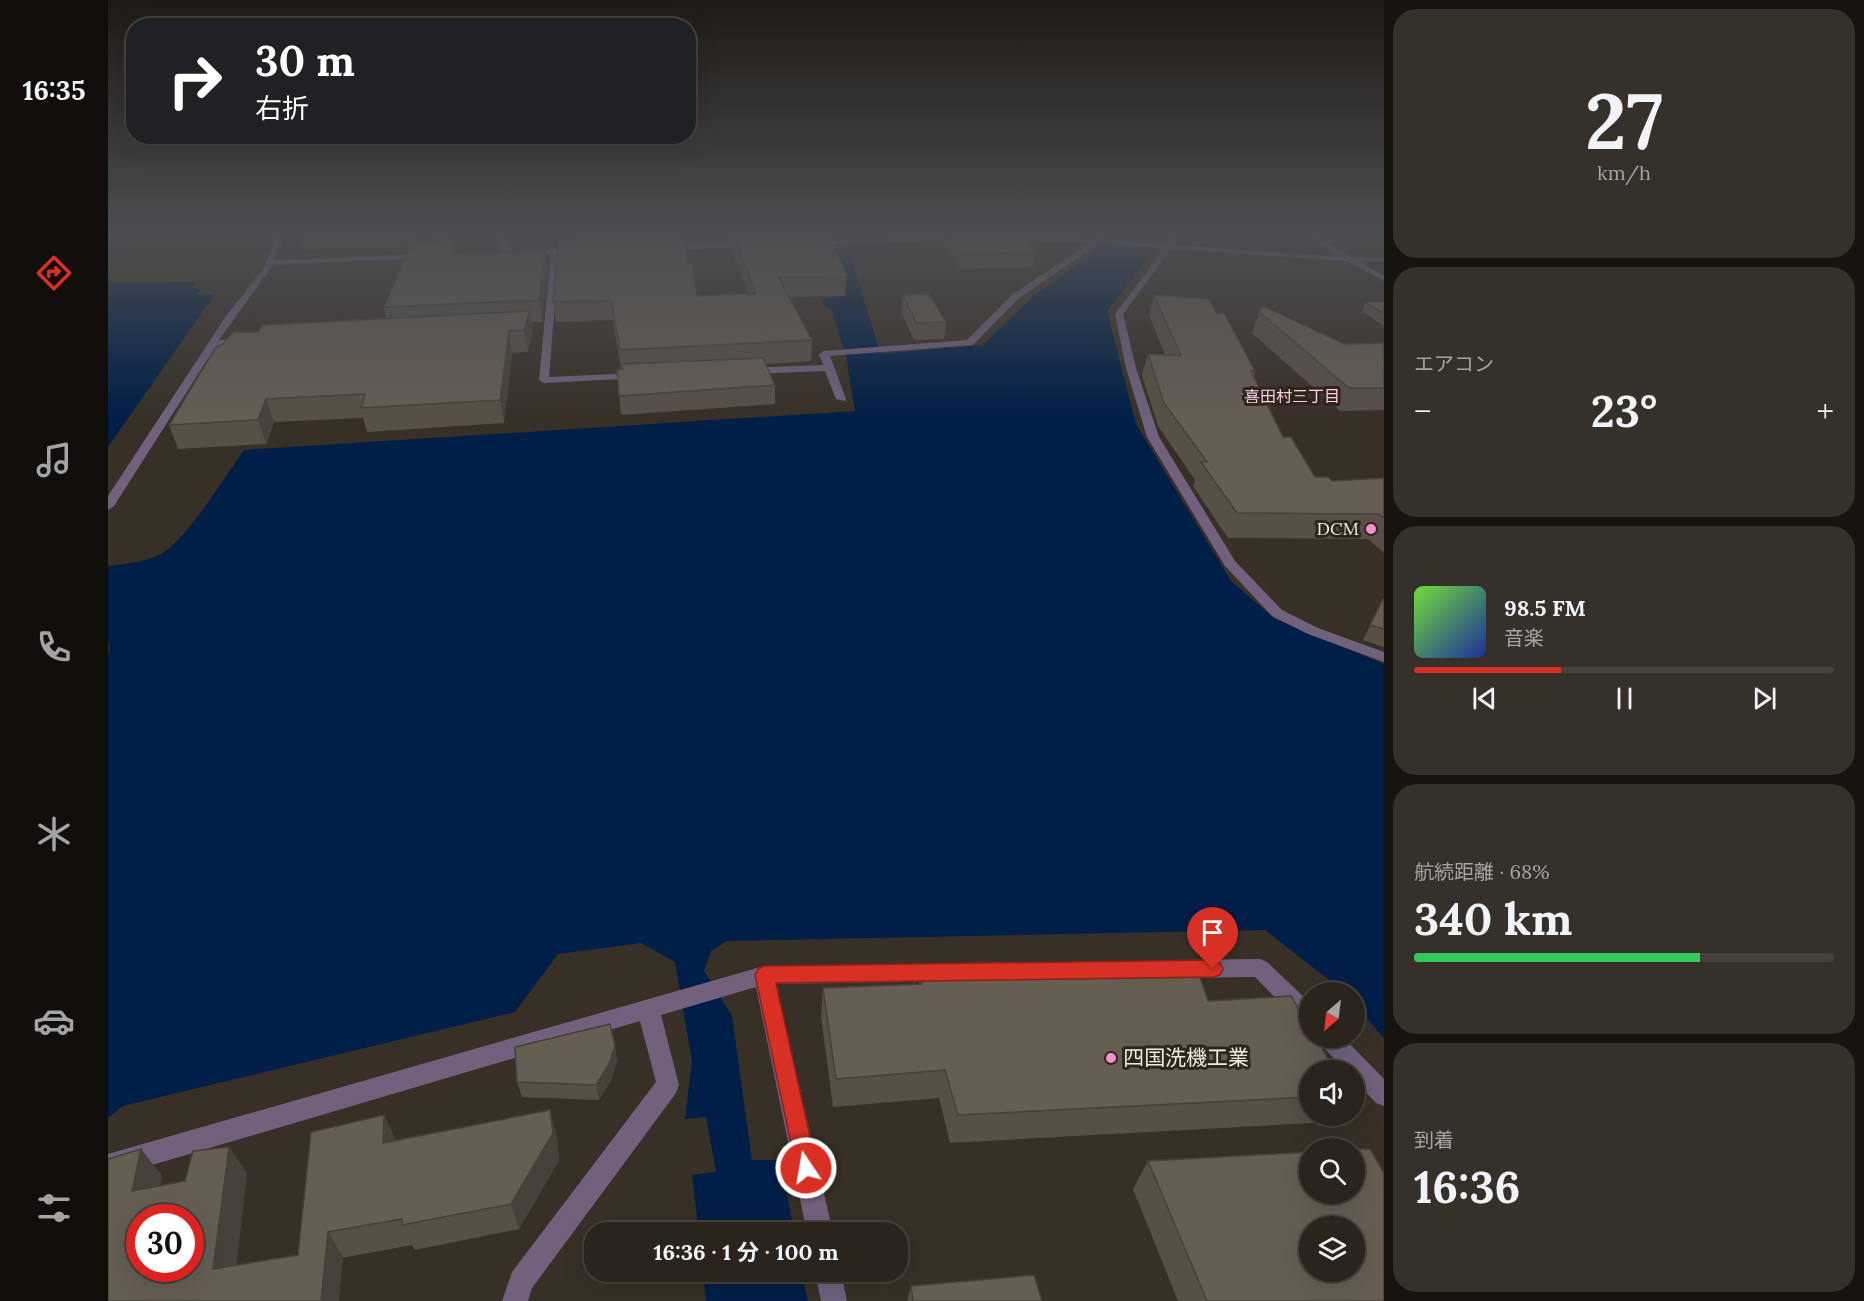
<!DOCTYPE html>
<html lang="ja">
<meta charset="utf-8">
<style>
body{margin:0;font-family:Lora,"Noto Sans JP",serif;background:#36302a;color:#f1f3f6;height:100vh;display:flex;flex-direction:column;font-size:22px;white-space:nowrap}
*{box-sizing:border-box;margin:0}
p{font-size:20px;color:#a5a4a4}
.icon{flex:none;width:33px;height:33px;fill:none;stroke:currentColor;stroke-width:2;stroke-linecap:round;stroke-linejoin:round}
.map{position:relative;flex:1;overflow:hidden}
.panel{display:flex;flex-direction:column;gap:9px;padding:9px;background:#171410;width:480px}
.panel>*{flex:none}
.banner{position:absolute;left:18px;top:18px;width:570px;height:126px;border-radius:24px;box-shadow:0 6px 24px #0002,0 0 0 2px #46413b;background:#202124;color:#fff;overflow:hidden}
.needle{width:39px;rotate:208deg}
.buttons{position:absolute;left:1191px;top:982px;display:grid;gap:12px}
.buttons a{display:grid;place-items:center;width:66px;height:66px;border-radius:50%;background:#2a241d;box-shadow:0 6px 24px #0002,0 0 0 2px #46413b;font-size:30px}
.speed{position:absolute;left:18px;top:1204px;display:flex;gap:12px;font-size:30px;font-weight:700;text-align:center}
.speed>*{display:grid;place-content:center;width:78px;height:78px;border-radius:50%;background:#2a241d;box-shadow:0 6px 24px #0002,0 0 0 2px #46413b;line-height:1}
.speed .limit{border:9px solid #d22;background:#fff;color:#111}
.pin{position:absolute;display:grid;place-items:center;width:51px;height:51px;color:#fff;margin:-62px -26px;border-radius:50% 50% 50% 0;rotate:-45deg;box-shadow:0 0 6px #0007}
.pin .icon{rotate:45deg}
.me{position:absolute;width:66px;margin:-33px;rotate:348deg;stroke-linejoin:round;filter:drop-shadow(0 0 4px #0008)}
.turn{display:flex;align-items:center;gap:21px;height:126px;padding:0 30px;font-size:27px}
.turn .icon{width:78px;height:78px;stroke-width:2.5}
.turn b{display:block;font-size:42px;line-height:51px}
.big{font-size:45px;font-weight:700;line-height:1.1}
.panel .tile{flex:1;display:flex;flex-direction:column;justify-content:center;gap:9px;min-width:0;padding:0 21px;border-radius:24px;background:#36302a}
.panel .dial{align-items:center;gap:0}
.dial b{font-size:78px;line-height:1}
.song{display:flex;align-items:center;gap:18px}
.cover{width:72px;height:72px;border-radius:9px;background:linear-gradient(135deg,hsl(100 70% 55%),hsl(230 70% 35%))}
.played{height:6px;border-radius:3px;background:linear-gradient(90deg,#d93025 35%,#46413b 35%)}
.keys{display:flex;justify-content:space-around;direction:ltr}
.heat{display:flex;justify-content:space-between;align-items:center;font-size:33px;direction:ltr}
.charge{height:9px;border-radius:4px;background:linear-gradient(90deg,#34c759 68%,#46413b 0)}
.trip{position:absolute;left:476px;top:1222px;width:324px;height:60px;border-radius:24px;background:#2a241d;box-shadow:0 6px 24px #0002,0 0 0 2px #46413b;font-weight:700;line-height:60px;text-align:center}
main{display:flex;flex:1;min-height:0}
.tabs{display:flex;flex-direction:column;width:108px;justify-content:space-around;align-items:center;background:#110e0c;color:#a5a4a4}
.tabs .icon{width:42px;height:42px}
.tabs .selected{color:#d93025}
.tabs b{font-size:27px;color:#f1f3f6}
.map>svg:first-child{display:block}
.water{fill:#001f48}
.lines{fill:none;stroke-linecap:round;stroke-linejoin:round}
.river{fill:#001f48;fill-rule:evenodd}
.minor{fill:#71617d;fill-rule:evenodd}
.wall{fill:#585047}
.shaded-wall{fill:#47413a}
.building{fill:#665d53;stroke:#47413a;stroke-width:1.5;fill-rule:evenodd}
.route{fill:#d93025;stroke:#8d1f18;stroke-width:1.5}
.poi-dot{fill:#f890cc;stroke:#2e261d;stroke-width:2}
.labels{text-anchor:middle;stroke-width:6;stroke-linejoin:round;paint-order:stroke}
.far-neighbourhood-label{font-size:16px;fill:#fccee6;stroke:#2e261d}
.poi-label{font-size:18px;fill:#f0ebe5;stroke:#2e261d;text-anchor:end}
.near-poi-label{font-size:21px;fill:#f0ebe5;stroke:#2e261d;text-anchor:start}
</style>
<main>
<nav class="tabs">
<b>16:35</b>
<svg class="icon selected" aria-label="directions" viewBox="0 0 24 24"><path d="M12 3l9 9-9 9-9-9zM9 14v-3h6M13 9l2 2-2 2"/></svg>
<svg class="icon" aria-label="music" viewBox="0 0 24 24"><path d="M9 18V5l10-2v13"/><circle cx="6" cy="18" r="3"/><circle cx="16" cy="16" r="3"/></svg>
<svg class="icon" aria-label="phone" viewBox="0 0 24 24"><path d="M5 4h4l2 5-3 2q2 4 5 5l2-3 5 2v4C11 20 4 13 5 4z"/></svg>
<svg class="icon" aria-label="climate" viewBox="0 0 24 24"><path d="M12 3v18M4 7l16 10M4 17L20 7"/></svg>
<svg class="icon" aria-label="car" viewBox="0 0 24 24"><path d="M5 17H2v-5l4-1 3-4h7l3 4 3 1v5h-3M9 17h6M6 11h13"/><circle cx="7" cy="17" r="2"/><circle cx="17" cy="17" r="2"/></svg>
<svg class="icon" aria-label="filters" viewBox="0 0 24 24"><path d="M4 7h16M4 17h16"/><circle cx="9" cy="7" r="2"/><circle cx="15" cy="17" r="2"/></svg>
</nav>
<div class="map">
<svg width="1276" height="1301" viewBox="0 0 1276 1301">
<rect width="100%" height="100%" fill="#383027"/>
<g class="water">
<path d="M1016 235H1059L999 311 1028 424 1123 581 1167 619 1276 664V1039L1247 1003 1246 993H1238L1157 930 619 941 603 951 596 971 624 1016 644 1160H673L686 1233H591L584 1175 608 1172 598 1117 577 1119 584 1061 567 962 533 943 450 954 407 1012 15 1106 0 1118V655L2 649 0 642V566C17 564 35 562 51 555 76 544 118 475 136 450L747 411 738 356 724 311 714 304 713 298 751 299 770 354 875 345 925 297 991 249Z"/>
<polygon points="89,282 84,288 93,289 89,295 107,294 0,447 0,283"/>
<polygon points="595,1272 693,1272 700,1301 598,1301"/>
</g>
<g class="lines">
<polygon class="river" points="710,235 736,235 773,355 768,362 756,365 744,362 739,355"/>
<g class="minor">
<polygon points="169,235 177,235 166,260 317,254 321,256 317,258 165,265 111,340 136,339 141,342 136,345 108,346 6,506 0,510 0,496 118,316 155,269"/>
<polygon points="382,235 390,235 405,251 405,255 399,255"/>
<polygon points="1063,235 1070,235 1066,245 1231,257 1196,235 1205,235 1243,257 1276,257 1276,261 1251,261 1276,276 1276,281 1239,261 1063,249 1015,314 1028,368 1051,437 1127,561 1174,610 1210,628 1276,652 1276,662 1200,634 1164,616 1117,566 1039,437 1018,368 1007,314 1056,249 992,243 911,298 865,345 722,356 738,399 737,401 728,399 717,371 640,374 635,371 640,368 715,365 711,354 716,351 859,340 905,294 982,243 896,240 892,238 893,236 988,239 993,237 997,239 1058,244"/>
<polygon points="854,236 858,238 857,240 707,245 703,243 707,241"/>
<polygon points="644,243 647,243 647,247 557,250 553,248 557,246"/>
<polygon points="470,249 473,249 473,253 451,254 441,377 529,373 534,376 533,378 436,383 431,380 443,254 416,254 412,252 416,250"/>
<polygon points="1152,959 1159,962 1202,1003 1202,1028 1194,1025 1147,977 1071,978 1064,975 1061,969 1064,963 1071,960"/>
<polygon points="921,962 928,965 931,971 928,977 921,980 668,984 725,1233 699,1233 648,987 553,1015 571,1085 568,1093 424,1288 420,1301 394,1301 404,1272 548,1082 532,1021 0,1178 0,1154 656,966"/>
<polygon points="1210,1038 1236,1038 1276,1079 1276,1106 1268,1103 1246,1080 1246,1071 1238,1071 1213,1045"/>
<polygon points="707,1272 733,1272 739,1301 713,1301"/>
</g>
</g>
<g class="wall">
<polygon points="188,235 358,235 354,251 350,251 350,253 437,251 439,271 434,322 424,322 425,333 420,352 404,353 396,423 259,432 255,418 166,422 158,444 70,449 61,425 150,332 278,319 276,307 301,247 191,250"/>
<polygon points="453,235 576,235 579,264 589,296 641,294 624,251 624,242 621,242 618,235 722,235 739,277 737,296 681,297 704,340 703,361 658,364 667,385 667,404 513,415 509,370 513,369 505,320 448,322 445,302 453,239"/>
<polygon points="765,235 808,235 765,236"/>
<polygon points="836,235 913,235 928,252 926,267 852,269 835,243"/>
<polygon points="795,295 838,322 836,339 806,340 793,312"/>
<polygon points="1046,295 1109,314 1147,371 1146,376 1175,437 1207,477 1224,481 1276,478 1276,553 1260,539 1120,538 1085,486 1087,480 1050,426 1034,375 1040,354 1057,355 1041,315"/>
<polygon points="1257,302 1276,302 1276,326 1254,311"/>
<polygon points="1151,312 1236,344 1276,343 1276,410 1232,411 1144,333"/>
<polygon points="1275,599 1276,599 1276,647 1255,640"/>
<polygon points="812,976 1100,1001 1202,1071 1202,1116 1226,1116 1221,1122 842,1143 831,1098 725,1107 713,1016 715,988 811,984"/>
<polygon points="507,1046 509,1061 503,1080 491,1100 414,1097 409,1082"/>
<polygon points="276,1115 288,1141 449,1137 451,1160 411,1229 307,1250 304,1245 0,1301 33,1149 54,1176 52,1185 139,1173 128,1265 190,1255"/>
<polygon points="1040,1161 1276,1301 1070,1301 1025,1189"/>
<polygon points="803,1286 934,1301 799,1301"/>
</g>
<g class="shaded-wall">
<polygon points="352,235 358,235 354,251 351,237"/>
<polygon points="348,240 351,261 344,253"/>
<polygon points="437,251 439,271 434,322 431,300"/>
<polygon points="422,311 425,333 420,352 416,330"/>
<polygon points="401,331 404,353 396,423 392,400"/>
<polygon points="158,399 166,422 158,444 150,420"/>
<polygon points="507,1046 509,1061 503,1080 491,1100 488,1085"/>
<polygon points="442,1110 449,1137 451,1160 411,1229 403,1204"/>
<polygon points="276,1115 288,1142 275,1143"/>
<polygon points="121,1147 139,1173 125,1294 105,1269"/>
<polygon points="33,1149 54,1176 45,1217 24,1191"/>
<polygon points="220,1232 235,1257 231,1301 213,1301"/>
</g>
<g class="building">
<polygon points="310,235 352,235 351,237 309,238"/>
<polygon points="553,235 576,235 579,264 584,263 589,296 648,293 625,235 722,235 739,277 671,278 704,340 512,350 503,300 445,302 451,239"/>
<polygon points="842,235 913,235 928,252 854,254"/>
<polygon points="348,240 344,253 437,251 431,300 276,307 304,242"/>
<polygon points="821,294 838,322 808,323 795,295"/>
<polygon points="1046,295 1101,299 1109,314 1116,313 1147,371 1143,371 1175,437 1183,437 1207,477 1220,477 1224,481 1276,478 1276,518 1271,514 1129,513 1093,462 1099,462 1056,403 1040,354 1073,356"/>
<polygon points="1257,302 1276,302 1276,314"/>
<polygon points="1155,306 1236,344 1276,343 1276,388 1241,388 1151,312"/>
<polygon points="422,311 416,330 401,331 392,400 253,408 257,394 158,399 150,420 61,425 108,347 115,344 125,332 150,332 155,325"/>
<polygon points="655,358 667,385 511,396 509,370 515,369 514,364"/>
<polygon points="1275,599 1276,599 1276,629 1262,625"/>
<polygon points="1087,962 1100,1001 1183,996 1202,1028 1202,1038 1208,1038 1227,1071 1202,1071 1202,1097 850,1115 837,1070 728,1079 715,988 814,984 812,976"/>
<polygon points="502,1024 507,1046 501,1064 488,1085 409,1082 407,1047"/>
<path d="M442 1110 445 1133 403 1204 294 1225V1219L220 1232 213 1301H0V1159L33 1149 24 1191 77 1181 85 1151 121 1147 105 1269 190 1255 203 1132 276 1115 275 1143ZM32 1218H82V1269H32Z"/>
<path d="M1246 1149H1262L1276 1173V1301H1099L1040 1161 1202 1152V1194H1246ZM1202 1227H1246V1272H1202Z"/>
<polygon points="926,1275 934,1301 805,1301 803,1286"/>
</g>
<linearGradient id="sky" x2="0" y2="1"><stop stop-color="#1f1a15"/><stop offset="0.56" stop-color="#4d4e52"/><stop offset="1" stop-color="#4d4e52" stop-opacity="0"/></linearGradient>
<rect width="1276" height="418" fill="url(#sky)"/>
<polygon class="route" points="1105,960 1112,963 1115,969 1112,975 1105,977 668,983 709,1168 706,1176 698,1180 690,1176 647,975 650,969 656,966"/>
<g class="poi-dot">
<circle cx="1263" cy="529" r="6"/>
<circle cx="1003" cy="1058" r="6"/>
</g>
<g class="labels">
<g class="far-neighbourhood-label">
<text x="1184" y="402">喜田村三丁目</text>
</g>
<g class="poi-label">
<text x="1251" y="535">DCM</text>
</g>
<g class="near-poi-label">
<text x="1015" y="1065">四国洗機工業</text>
</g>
</g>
</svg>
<div class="buttons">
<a><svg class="needle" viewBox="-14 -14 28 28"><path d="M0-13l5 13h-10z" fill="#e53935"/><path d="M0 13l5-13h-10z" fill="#a5a4a4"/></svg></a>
<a><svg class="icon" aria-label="sound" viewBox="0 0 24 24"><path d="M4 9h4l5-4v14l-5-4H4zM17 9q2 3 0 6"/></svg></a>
<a><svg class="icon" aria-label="search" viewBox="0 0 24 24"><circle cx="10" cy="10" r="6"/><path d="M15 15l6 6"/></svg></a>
<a><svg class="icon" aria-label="layers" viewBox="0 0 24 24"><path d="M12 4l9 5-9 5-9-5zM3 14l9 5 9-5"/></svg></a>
</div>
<div class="speed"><div class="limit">30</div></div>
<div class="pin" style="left:1105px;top:969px;background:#d93025"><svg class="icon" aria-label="arrive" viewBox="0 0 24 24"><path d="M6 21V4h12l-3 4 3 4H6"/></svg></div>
<svg class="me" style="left:698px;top:1168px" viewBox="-20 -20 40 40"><circle r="17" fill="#d93025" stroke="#fff" stroke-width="3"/><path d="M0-11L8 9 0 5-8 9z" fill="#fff"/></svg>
<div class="trip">16:36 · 1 分 · 100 m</div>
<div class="banner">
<div class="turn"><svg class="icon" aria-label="right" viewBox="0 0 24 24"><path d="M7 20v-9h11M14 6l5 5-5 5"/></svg><div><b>30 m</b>右折</div></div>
</div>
</div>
<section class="panel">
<div class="tile dial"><b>27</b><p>km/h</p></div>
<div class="tile"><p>エアコン</p>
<div class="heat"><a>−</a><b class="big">23°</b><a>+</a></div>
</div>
<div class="tile">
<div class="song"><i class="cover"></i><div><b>98.5 FM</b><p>音楽</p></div></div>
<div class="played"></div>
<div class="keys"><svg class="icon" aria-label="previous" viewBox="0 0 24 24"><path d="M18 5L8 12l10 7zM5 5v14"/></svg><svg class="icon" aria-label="pause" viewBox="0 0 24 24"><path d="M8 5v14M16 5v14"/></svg><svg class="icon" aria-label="next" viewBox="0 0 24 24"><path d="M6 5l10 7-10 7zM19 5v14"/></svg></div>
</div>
<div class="tile"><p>航続距離 · 68%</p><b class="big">340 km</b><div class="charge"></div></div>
<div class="tile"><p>到着</p><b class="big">16:36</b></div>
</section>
</main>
